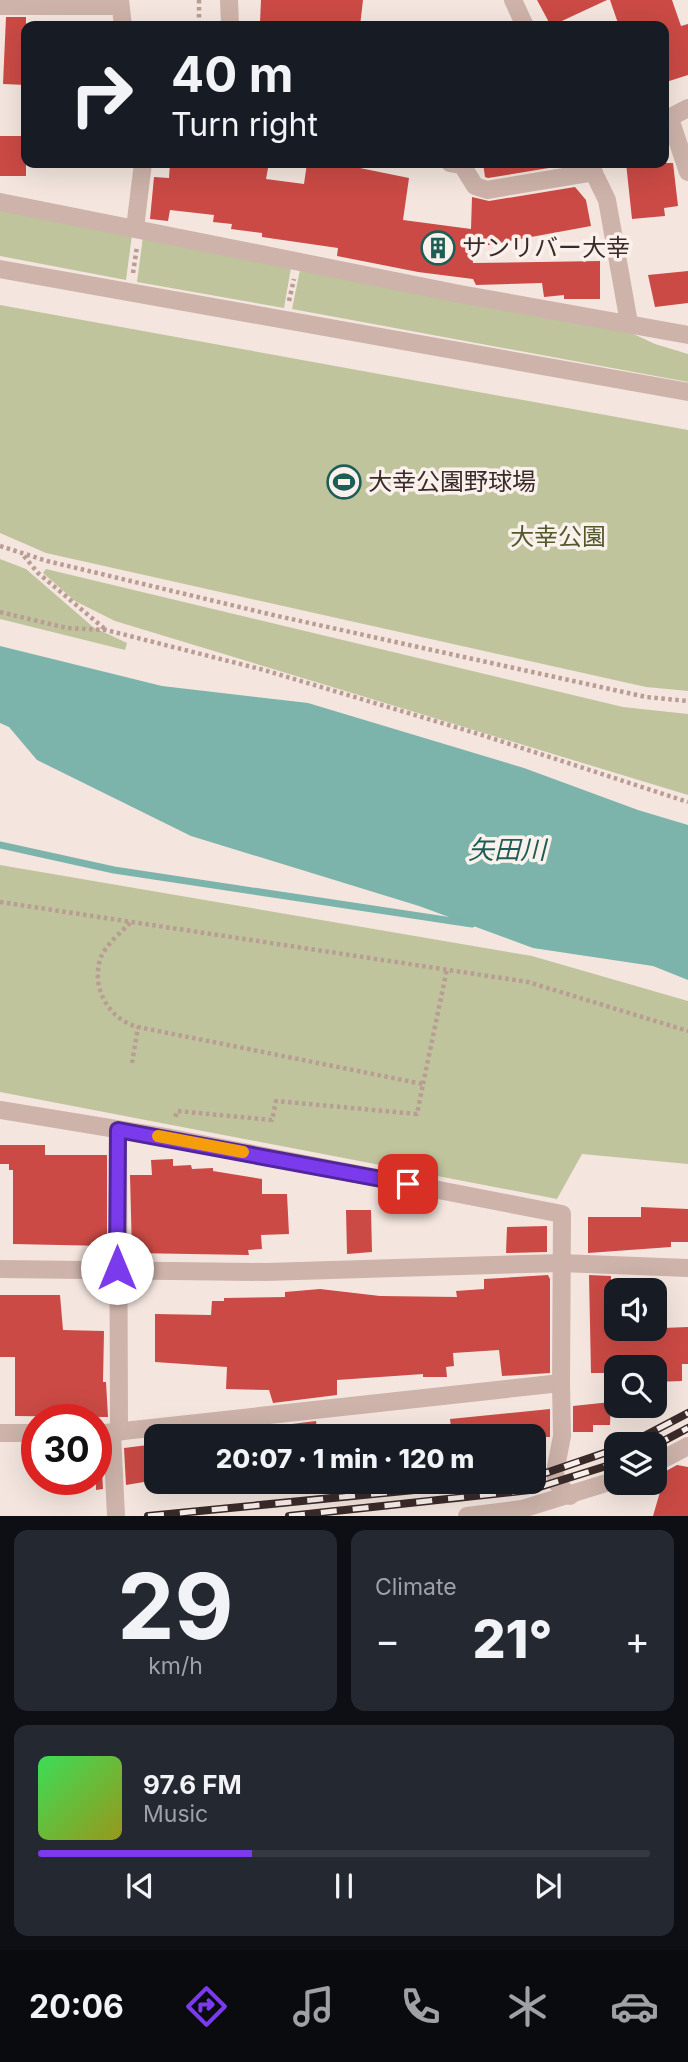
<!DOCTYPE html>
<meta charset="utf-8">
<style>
body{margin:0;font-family:Inter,"Noto Sans JP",sans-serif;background:#242831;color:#f1f3f6;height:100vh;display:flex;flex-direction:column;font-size:26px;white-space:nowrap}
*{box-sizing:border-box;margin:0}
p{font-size:23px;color:#9ea1a6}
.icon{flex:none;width:38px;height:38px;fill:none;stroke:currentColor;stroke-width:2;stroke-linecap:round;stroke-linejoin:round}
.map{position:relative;height:1516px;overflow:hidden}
.panel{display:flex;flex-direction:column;gap:14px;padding:14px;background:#0d0f14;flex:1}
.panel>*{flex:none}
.banner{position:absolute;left:21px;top:21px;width:648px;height:147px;border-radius:14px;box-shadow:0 7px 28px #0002;background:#171b24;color:#f1f3f6;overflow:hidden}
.tools{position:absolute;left:604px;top:1278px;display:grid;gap:14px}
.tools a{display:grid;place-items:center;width:63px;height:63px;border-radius:14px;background:#171b24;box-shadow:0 7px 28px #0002;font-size:35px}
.speed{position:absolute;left:21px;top:1404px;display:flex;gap:14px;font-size:35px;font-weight:700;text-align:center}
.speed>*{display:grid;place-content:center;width:91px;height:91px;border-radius:50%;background:#171b24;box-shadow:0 7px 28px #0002;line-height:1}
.speed .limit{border:10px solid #d22;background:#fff;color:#111}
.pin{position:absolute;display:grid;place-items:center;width:60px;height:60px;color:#fff;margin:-30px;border-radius:14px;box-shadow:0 4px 10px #0006}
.me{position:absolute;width:77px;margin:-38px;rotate:0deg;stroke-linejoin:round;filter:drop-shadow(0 0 5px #0008)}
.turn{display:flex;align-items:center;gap:24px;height:147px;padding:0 35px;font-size:32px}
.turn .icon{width:91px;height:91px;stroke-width:2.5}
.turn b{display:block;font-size:49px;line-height:60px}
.big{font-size:52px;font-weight:800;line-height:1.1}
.panel .card{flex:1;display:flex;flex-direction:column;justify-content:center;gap:10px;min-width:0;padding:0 24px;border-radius:14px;background:#242831}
.panel .dial{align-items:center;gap:0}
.dial b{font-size:91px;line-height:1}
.song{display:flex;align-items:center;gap:21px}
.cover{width:84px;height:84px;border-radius:10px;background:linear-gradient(135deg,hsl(130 70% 55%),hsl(60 70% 35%))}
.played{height:7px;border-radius:4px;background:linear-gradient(90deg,#7c3aed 35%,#363941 35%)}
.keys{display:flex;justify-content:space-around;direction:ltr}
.heat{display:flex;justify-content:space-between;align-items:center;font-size:38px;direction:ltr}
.panel .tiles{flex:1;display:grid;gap:14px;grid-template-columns:1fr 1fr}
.card:last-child{grid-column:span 2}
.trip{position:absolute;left:144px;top:1424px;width:402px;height:70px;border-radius:14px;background:#171b24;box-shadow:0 7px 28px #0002;font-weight:800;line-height:70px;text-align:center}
.menu{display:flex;height:112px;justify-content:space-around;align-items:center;background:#090b0e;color:#9ea1a6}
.menu .icon{width:49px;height:49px}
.menu .on{color:#7c3aed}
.menu b{font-size:32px;color:#f1f3f6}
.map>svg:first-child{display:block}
.green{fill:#bfc49d}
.water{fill:#7cb3aa}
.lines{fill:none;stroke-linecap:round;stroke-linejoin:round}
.stream{stroke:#7cb3aa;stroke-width:7}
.building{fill:#cb4a45}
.path{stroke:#b99c94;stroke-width:4.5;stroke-dasharray:3.5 3.5;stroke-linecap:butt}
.minor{stroke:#cdb3aa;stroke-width:18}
.rail-casing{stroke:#3a2b2a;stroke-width:8}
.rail{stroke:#fbf1ec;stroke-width:5;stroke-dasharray:16;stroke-linecap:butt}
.route-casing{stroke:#51269a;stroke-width:18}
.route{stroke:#7c3aed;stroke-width:12}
.slow{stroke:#f59e0b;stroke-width:12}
.labels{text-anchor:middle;stroke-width:7;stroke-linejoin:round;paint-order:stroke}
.poi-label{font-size:24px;fill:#3a2b2a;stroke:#fbf1ec;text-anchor:start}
.park-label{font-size:24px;fill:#525a2c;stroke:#fbf1ec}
.water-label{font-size:26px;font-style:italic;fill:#1c5e55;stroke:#fbf1ec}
</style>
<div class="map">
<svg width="688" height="1516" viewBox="0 0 688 1516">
<rect width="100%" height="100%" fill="#f4e6df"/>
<g class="green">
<polygon points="0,210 132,235 126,280 0,256"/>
<polygon points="143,237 291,268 284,308 137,282"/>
<polygon points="300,270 616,326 655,344 688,354 688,382 292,309"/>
<polygon points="0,305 688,430 688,691 646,687 46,553 0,533"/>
<polygon points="0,559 26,569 93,627 127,643 125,650 0,619"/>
<polygon points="46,569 623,707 688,714 688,795 115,621 75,601 43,573"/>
<polygon points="0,865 532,956 688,1001 688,1164 582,1154 557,1199 0,1092"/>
</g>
<polygon class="water" points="0,646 162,686 308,703 524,768 638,810 688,825 688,980 653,966 533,948 419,906 191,836 37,760 9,727 0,723"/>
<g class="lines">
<polyline class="stream" points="0,845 114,870 472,924"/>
</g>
<g class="building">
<polygon points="261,0 363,0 360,26 260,22"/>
<polygon points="537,0 607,0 551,26"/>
<polygon points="610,0 672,0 681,26 688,24 688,75 663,83 663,26 619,26"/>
<polygon points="6,17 26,17 26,85 3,84"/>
<rect x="0" y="136" width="26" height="40"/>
<polygon points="170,163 269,163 266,179 304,184 307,163 351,163 350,166 409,178 403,220 471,229 472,197 489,201 575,187 586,200 591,226 472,248 473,263 600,261 600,299 564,299 564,295 544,297 542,283 476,285 473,279 418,272 337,256 338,248 262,237 262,233 231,229 232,224 213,222 214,215 170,210 168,221 150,219 154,177 169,178"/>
<polygon points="483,163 567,163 567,165 488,178 485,177"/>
<polygon points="626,163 673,163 678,206 664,208 665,216 632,219"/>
<polygon points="688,271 688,303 655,307 648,275"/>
<polygon points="0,1145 45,1145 45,1155 107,1155 107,1246 13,1244 13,1170 9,1170 9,1164 0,1164"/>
<polygon points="173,1159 173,1166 191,1165 192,1169 213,1168 213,1171 262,1179 262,1194 287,1194 289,1234 261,1235 262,1249 248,1250 249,1255 132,1253 130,1175 152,1175 151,1160"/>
<polygon points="641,1207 688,1209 688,1242 671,1242 671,1247 588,1253 588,1217 641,1217"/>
<polygon points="346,1210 371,1210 372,1252 347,1254"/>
<polygon points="547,1226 547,1252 506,1253 507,1227"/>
<polygon points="548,1275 550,1279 550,1373 502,1376 499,1350 453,1353 454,1366 446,1367 447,1377 423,1377 423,1374 337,1380 337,1395 273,1403 269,1390 226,1389 227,1367 155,1362 155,1314 211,1315 212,1301 224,1301 224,1298 285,1297 285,1292 320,1289 380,1296 457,1297 456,1291 484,1289 484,1279"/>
<polygon points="589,1275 611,1276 611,1330 688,1327 688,1364 682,1364 682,1381 654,1382 654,1367 614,1367 613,1373 591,1373"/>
<polygon points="0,1295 60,1295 63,1330 104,1331 103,1382 106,1382 108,1417 15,1416 15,1357 0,1357"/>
<polygon points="611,1402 610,1425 593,1425 593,1432 573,1432 573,1406"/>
<polygon points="550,1409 550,1437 452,1437 450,1419"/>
<polygon points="316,1421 318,1437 277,1437 276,1426"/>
<polygon points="156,1444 156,1480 126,1485 124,1448"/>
<polygon points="96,1451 101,1451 103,1489 96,1490"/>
<polygon points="677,1465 688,1467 688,1516 653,1516 666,1471"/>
</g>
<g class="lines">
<g class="path">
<polyline points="199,0 199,26"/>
<polyline points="133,273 137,247"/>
<polyline points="289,301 294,279"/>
<polyline points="0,546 47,561 273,615 646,697 688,701"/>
<polyline points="24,556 38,573 106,630"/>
<polyline points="0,612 67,628 106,630 264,670 485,736 688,802"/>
<polyline points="0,902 528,982 688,1031"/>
<path d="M130 923C120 933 106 945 101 957 90 987 109 1020 138 1027L423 1084 417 1114 276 1101 272 1120 177 1111 175 1118"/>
<polyline points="132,1063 138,1027"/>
<polyline points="423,1084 447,969"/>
</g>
<g class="minor">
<polyline points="120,0 123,26"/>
<polyline points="229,0 230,26"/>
<polyline points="513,0 525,26"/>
<polyline points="0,6 120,6"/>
<polyline points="670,119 688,172"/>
<polyline points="663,121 688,108"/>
<polyline points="450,163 462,165 475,186 487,190 594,172"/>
<polyline points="589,163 607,200 629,323"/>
<polyline points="0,202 460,294 688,335"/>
<polyline points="135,228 143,163"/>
<polyline points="0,269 688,392"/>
<polyline points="0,1110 171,1138 562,1214 561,1383 96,1434"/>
<polyline points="118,1130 119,1432"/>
<polyline points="0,1269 266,1272 561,1263 688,1268"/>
<polyline points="561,1383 562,1436 555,1472 557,1483 570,1496"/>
<polyline points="0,1433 37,1433"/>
<polyline points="112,1434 116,1516"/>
<polyline points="654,1464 688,1446"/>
<polyline points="467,1516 522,1509 616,1480"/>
</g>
<defs>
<g id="rail">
<polyline points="629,1444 688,1413"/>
<polyline points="654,1446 688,1428"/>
<polyline points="534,1477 616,1449"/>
<polyline points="148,1516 496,1482"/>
<polyline points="289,1516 530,1490 616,1463"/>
</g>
</defs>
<use href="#rail" class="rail-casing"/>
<use href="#rail" class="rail"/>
</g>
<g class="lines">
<defs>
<polyline id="route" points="117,1268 118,1130 408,1184"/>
</defs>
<use href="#route" class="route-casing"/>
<use href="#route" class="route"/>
<polyline class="slow" points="158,1136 243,1152"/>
</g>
<defs>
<symbol id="building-ring" viewBox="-11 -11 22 22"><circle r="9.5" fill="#fbf1ec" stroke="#1c5e55" stroke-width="1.5"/><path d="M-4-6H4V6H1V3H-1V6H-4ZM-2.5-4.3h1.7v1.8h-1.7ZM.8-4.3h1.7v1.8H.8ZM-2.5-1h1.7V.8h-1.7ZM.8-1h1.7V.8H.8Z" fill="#1c5e55"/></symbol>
<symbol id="stadium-ring" viewBox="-11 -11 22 22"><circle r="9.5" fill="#fbf1ec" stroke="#1c5e55" stroke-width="1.5"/><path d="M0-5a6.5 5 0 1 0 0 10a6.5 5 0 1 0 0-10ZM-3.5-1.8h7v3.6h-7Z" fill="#1c5e55"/></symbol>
</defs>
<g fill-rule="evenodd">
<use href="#building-ring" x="419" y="229" width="38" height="38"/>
<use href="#stadium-ring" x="325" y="463" width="38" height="38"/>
</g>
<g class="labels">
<g class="poi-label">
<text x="462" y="256">サンリバー大幸</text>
<text x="368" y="490">大幸公園野球場</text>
</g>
<g class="park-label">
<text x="558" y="545">大幸公園</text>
</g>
<g class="water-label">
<text x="507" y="859">矢田川</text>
</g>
</g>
</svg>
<div class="tools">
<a><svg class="icon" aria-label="sound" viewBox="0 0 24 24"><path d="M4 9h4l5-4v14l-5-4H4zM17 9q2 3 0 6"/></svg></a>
<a><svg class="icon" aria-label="search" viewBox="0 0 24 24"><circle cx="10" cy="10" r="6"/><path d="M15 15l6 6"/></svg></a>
<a><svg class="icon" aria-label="layers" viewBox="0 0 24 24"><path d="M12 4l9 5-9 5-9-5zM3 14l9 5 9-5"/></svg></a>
</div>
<div class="speed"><div class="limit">30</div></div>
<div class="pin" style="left:408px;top:1184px;background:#d93025"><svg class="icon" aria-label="arrive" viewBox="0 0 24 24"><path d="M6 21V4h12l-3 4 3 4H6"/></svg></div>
<svg class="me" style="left:117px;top:1268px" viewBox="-20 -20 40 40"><circle r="19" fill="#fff"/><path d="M0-13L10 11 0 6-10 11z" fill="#7c3aed"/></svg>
<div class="trip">20:07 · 1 min · 120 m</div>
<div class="banner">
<div class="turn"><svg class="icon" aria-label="right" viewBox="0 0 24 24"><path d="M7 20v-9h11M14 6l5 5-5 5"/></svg><div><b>40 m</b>Turn right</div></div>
</div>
</div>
<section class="panel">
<div class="tiles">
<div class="card dial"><b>29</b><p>km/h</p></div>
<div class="card"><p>Climate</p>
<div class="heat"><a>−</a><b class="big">21°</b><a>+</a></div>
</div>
<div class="card">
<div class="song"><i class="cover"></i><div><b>97.6 FM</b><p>Music</p></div></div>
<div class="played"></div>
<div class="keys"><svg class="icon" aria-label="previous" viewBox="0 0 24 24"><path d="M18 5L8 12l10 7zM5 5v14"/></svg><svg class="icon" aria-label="pause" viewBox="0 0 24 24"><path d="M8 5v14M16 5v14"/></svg><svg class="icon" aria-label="next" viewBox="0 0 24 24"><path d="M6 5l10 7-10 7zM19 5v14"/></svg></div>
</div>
</div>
</section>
<nav class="menu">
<b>20:06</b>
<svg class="icon on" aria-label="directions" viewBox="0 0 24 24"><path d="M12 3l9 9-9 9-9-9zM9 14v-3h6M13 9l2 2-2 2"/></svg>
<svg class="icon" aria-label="music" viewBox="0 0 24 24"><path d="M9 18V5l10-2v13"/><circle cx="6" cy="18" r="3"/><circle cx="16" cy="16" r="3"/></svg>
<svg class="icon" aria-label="phone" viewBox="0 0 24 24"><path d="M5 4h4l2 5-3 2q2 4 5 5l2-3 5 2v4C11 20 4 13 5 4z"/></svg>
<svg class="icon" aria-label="climate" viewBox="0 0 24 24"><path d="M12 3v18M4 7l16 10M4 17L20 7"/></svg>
<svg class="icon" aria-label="car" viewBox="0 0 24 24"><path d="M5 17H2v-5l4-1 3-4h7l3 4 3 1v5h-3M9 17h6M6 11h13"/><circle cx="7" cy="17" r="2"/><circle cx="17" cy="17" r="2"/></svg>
</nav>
